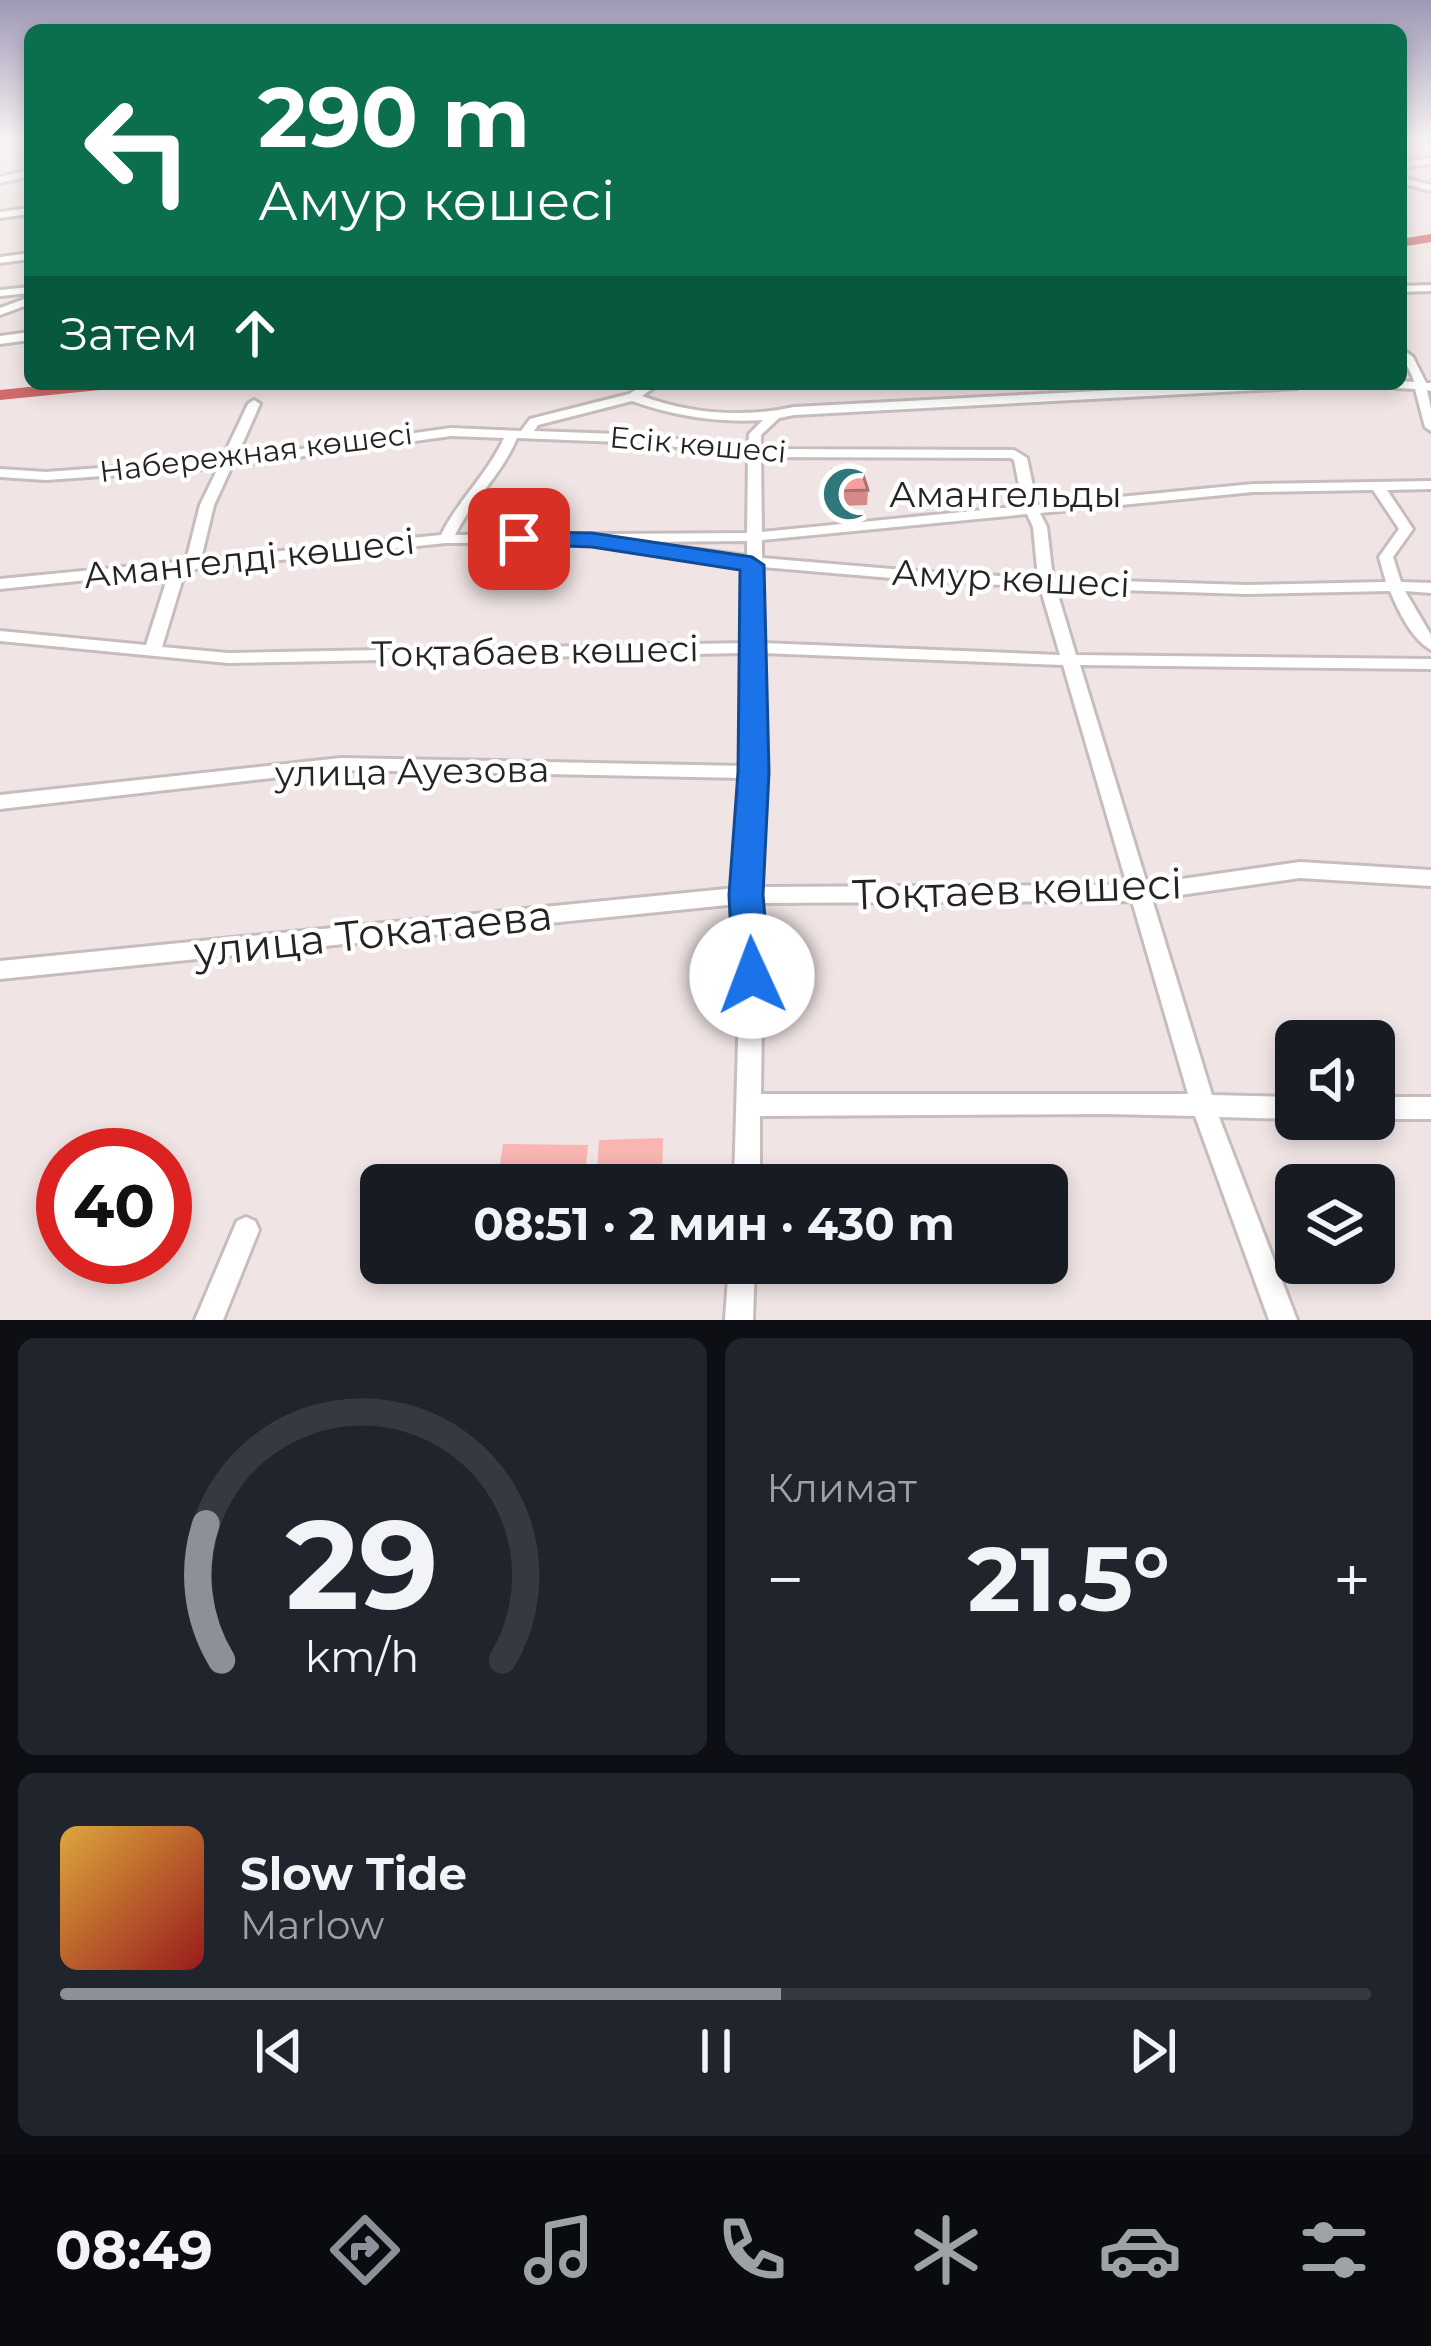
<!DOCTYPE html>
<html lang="ru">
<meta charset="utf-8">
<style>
body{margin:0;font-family:Montserrat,sans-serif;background:#20242c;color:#f1f3f6;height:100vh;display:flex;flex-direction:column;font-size:45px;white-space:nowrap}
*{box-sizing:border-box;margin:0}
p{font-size:39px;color:#9ea1a6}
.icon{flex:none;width:66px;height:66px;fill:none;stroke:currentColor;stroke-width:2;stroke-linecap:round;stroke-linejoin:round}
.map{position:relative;height:1320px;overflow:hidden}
.details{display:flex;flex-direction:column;gap:18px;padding:18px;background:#0d0f14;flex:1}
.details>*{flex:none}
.banner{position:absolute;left:24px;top:24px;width:1383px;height:366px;border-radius:18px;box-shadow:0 6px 18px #0003;background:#0b6e4f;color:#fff;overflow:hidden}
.buttons{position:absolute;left:1275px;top:1020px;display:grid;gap:24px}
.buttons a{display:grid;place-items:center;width:120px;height:120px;border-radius:18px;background:#171b24;box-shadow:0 6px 18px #0003;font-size:60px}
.speed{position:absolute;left:36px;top:1128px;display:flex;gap:24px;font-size:60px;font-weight:700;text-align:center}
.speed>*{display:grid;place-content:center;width:156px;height:156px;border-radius:50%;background:#171b24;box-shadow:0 6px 18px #0003;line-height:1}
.speed .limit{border:18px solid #d22;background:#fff;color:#111}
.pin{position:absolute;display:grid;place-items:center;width:102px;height:102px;color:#fff;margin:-51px;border-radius:24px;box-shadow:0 6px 18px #0006}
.me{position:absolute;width:132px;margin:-66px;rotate:358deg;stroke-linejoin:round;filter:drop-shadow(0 0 9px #0008)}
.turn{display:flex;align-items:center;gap:42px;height:252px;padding:0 36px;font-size:54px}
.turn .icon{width:156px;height:156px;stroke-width:2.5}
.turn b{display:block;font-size:84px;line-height:102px}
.then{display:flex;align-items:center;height:114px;padding:0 36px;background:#0003;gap:24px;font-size:45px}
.big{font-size:90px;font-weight:700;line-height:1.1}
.details .tile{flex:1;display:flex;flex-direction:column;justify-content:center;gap:18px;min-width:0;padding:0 42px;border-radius:18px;background:#20242c}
.details .dial{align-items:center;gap:0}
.dial svg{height:312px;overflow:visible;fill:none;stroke:#363941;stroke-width:7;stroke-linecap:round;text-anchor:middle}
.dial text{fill:#f1f3f6;stroke:none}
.song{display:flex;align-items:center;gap:36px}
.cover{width:144px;height:144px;border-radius:18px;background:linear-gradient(135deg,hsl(40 70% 55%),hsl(0 70% 35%))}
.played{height:12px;border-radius:6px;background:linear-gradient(90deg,#8c9099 55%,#363941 55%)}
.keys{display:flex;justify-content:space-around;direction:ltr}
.heat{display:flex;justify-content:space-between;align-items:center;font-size:66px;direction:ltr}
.details .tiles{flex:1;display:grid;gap:18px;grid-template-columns:1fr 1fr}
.tile:last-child{grid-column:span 2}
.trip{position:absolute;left:360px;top:1164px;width:708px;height:120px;border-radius:18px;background:#171b24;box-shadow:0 6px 18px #0003;font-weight:700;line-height:120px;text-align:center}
.tabs{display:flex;height:192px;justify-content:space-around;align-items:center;background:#090b0e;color:#9ea1a6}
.tabs .icon{width:84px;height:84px}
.tabs .on{color:#8c9099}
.tabs b{font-size:54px;color:#f1f3f6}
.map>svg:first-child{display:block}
.green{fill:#f8b5b2}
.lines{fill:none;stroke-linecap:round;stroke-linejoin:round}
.river{fill:#cf6b6b;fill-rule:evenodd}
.minor-casing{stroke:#c8bdbd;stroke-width:6}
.major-casing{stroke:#c8bdbd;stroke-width:6}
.minor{fill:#fff;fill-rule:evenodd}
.major{fill:#fff;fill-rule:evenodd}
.wall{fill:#d38a88}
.building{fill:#f5a09e;stroke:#ac706f;stroke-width:3}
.route{fill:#1a73e8;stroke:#114b97;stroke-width:3}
.labels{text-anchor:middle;stroke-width:9;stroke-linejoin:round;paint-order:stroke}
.far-street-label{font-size:30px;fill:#272323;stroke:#fff}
.poi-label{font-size:36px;fill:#272323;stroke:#fff;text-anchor:start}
.street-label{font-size:36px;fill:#272323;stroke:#fff}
.near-street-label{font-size:42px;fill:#272323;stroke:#fff}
</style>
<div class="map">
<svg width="1431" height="1320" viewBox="0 0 1431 1320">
<rect width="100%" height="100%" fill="#f0e5e4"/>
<g class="green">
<polygon points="663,1138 662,1185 596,1185 599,1140"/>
<polygon points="503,1144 588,1145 584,1185 497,1185"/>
</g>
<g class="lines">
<g class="river">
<polygon points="1431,234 1431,242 1401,247 1401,239"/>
<polygon points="58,384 119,384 110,389 0,400 0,390"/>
</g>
<defs>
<g id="minor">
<polygon points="30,208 30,214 0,218 0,212"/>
<polygon points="30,253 30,259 0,263 0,257"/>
<polygon points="1431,285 1431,291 1401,292 1401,286"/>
<polygon points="30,287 30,293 0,296 0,290"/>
<polygon points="30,297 30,304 0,315 0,308"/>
<path d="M1401 348 1413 357 1426 383H1431V391L1427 390 1431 409V431L1425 427 1415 389 1396 388 1390 384H1401V381L1414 382C1411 369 1401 360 1401 348Z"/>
<path d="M645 384H659L642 396C691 414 743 418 794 407L1231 384H1303L1297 388 794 415 779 418 761 435V449L1014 450 1027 458 1037 505 1253 484 1431 481V489L1387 490 1413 529 1393 557 1401 582 1431 583V593L1405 591 1431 635V650C1411 638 1399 612 1390 591L1247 594 1056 588 1076 655 1431 659V669L1080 665 1147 884 1300 862 1431 870V886L1300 878 1152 899 1212 1095 1296 1097V1119L1219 1117 1297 1320H1269L1195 1116 1108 1114 760 1116V1185H734L741 932 737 904 0 979V961L736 888 743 778 341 770 0 809V795L341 758 744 766 746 653 228 663 0 641V631L146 645 167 579 175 571 0 589V579L186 561 200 505 218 468 46 480 0 477V469L46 472 222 459 248 404 254 400 260 404 236 458 451 428 521 431 530 419 629 394ZM632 401C674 416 718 423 763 420L749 434 748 448 645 435 534 431 538 425ZM451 436 504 438C488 474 458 500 441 535L201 559 214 505 232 466ZM517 438 645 443 748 456 747 533 455 535C472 500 502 474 517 438ZM761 457 1011 458 1014 460 1023 506 762 532ZM1373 490 1399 529 1379 557 1386 582 1247 585 1053 579 1047 527 1040 513 1253 492ZM1027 514 1033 527 1038 578 927 572 762 558V540ZM747 541V556L639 542ZM634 542 629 546 636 550 747 565 746 643 228 653 162 647 182 581 194 569 446 543ZM762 567 927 581 1040 587 1060 655 762 643ZM762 653 1063 665 1127 885 757 887 762 772ZM1132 901 1188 1094H761L763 932 758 903Z"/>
<rect x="1374" y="1097" width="57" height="22"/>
<polygon points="246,1217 255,1221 259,1230 223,1320 195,1320 237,1221"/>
<polygon points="729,1263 755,1263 753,1320 725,1320"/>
</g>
<g id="major">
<polygon points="1431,158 1431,164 1401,168 1401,162"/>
<polygon points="30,170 30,176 0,183 0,177"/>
<polygon points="1401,177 1431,185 1431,191 1401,183"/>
<polygon points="30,332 30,340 0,344 0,336"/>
</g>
</defs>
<use href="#minor" class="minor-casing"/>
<use href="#major" class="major-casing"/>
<use href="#minor" class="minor"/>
<use href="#major" class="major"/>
</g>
<polygon class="wall" points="833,470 868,490 867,505 838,506 832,484"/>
<polygon class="building" points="861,469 868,490 839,491 833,470"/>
<linearGradient id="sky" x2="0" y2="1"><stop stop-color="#9e97b6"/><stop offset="0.43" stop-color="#f8f3f3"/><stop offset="1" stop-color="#f8f3f3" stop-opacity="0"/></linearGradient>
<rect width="1431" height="325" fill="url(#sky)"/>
<polygon class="route" points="519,532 592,533 752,557 764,565 769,772 763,895 770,976 764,986 752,990 739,986 733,976 729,895 738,772 740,570 592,547 511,544 511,534"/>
<defs>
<symbol id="mosque-bare" viewBox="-9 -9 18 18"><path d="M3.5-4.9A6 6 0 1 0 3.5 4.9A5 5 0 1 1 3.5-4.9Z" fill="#2e787c" stroke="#fff" stroke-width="2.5" paint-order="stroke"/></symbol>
</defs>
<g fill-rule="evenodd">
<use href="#mosque-bare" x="811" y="456" width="76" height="76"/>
</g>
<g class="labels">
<g class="far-street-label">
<text transform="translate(698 445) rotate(5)" y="10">Есік көшесі</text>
<text transform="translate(256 453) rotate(-7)" y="10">Набережная көшесі</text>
</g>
<g class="poi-label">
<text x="889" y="507">Амангельды</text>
</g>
<g class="street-label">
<text transform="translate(249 558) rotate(-6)" y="13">Амангелді көшесі</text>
<text transform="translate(1011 578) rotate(3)" y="13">Амур көшесі</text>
<text transform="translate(535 651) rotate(-1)" y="13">Тоқтабаев көшесі</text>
<text transform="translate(412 771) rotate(-1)" y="13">улица Ауезова</text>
</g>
<g class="near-street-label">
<text transform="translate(1017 889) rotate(-2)" y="15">Тоқтаев көшесі</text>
<text transform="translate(373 933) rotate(-6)" y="15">улица Токатаева</text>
</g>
</g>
</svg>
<div class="buttons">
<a><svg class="icon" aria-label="sound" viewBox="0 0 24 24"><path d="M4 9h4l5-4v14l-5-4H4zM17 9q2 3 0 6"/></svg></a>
<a><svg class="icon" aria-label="layers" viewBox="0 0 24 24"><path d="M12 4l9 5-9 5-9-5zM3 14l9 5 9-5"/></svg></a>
</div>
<div class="speed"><div class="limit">40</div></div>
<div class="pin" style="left:519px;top:539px;background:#d93025"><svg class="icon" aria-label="arrive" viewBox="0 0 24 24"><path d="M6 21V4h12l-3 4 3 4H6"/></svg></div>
<svg class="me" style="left:752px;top:976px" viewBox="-20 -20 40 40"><circle r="19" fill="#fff"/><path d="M0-13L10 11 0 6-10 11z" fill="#1a73e8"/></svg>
<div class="trip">08:51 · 2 мин · 430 m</div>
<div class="banner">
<div class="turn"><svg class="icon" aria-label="left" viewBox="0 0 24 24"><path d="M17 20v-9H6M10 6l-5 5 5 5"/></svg><div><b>290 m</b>Амур көшесі</div></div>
<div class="then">Затем<svg class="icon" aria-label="ahead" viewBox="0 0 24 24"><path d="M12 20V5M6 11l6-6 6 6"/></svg></div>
</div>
</div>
<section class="details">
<div class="tiles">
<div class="tile dial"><svg viewBox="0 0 100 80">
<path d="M14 69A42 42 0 1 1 86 69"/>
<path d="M14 69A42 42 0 0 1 10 34" stroke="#8c9099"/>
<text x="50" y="56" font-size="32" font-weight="700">29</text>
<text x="50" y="72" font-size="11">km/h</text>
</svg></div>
<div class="tile"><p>Климат</p>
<div class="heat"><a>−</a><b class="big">21.5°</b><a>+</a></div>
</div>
<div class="tile">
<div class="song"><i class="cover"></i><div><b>Slow Tide</b><p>Marlow</p></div></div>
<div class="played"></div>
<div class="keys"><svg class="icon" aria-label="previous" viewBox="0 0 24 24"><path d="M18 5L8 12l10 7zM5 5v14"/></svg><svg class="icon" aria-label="pause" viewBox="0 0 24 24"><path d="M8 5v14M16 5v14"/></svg><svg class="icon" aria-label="next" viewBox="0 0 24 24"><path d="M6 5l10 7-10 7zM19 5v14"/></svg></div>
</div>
</div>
</section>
<nav class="tabs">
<b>08:49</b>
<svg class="icon on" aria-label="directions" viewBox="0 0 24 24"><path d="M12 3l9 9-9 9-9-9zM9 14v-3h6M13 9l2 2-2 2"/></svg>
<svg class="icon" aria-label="music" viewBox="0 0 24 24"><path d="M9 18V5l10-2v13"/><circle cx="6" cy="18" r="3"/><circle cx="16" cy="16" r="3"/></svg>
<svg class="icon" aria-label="phone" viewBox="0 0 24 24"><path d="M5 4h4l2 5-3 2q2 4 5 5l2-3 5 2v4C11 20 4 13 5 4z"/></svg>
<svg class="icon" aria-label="climate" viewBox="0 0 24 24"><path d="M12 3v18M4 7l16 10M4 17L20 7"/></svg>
<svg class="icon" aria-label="car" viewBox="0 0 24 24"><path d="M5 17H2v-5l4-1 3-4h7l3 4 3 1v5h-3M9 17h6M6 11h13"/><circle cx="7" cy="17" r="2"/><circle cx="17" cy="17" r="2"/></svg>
<svg class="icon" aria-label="filters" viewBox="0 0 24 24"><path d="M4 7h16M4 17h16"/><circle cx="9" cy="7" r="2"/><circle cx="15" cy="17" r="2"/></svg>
</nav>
